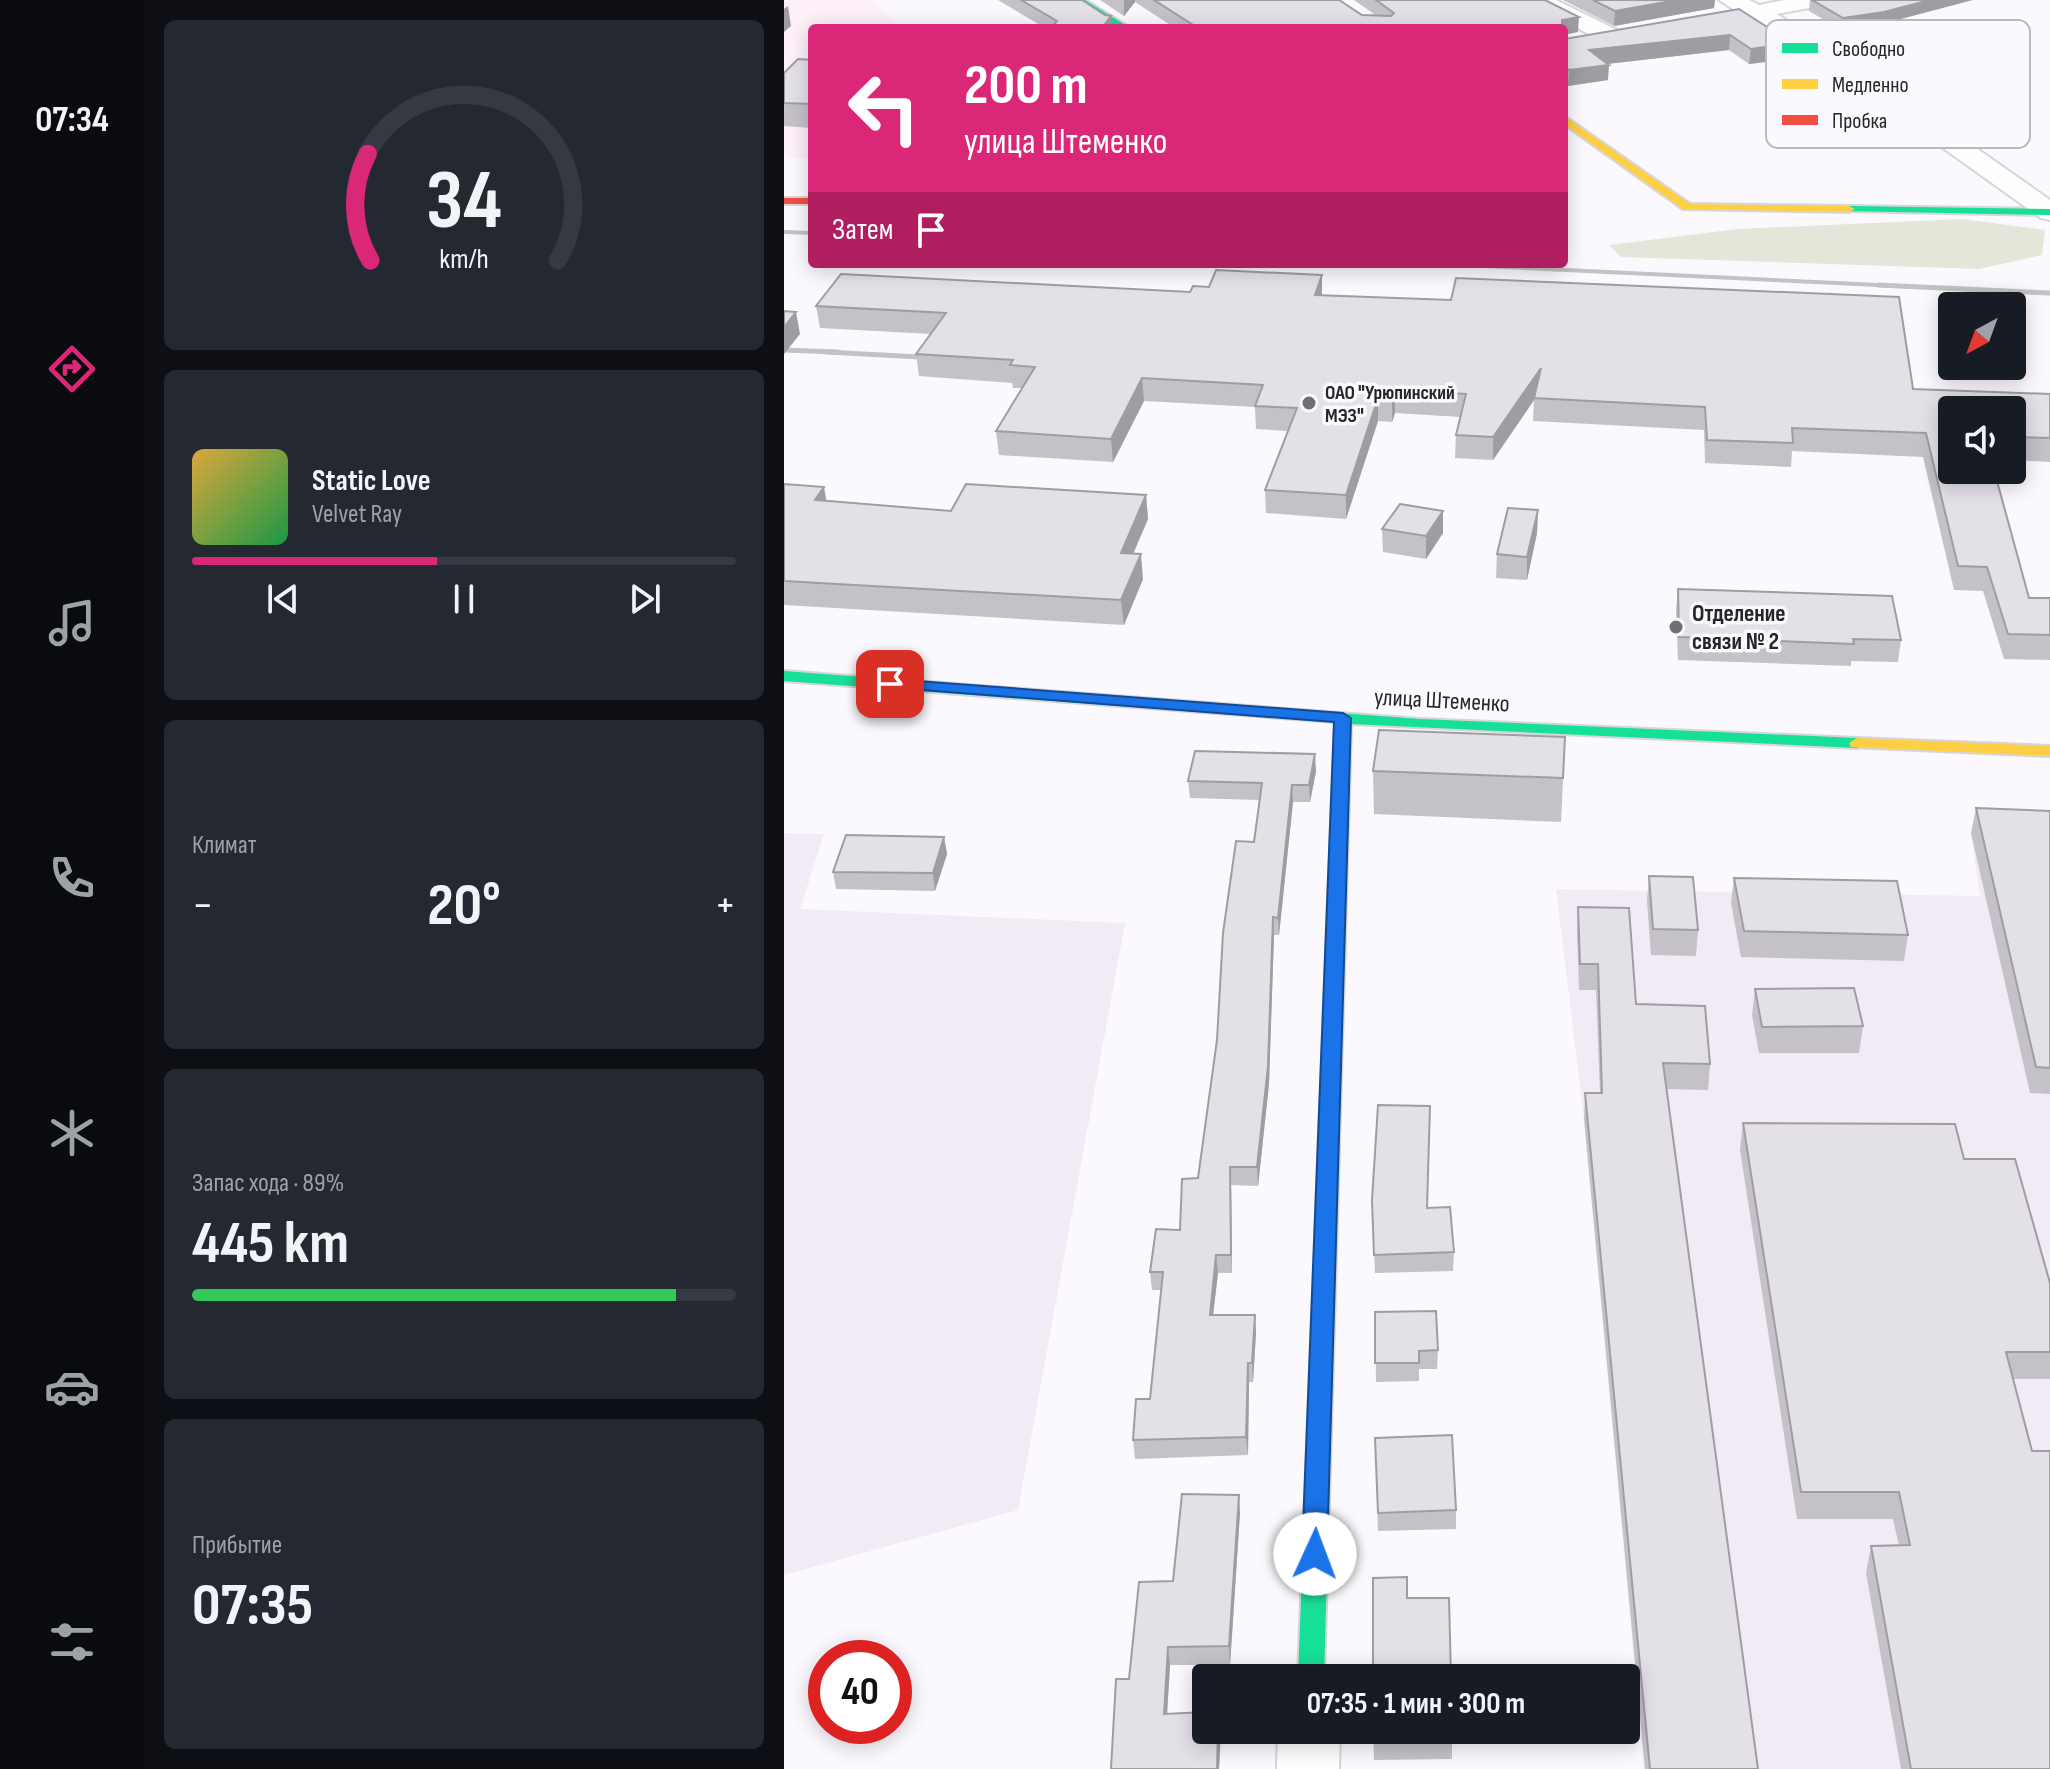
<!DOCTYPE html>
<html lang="ru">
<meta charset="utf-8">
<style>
body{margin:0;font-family:"Sofia Sans Condensed",sans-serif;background:#242831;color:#f1f3f6;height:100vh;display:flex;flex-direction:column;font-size:30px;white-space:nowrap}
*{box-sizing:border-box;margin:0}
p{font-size:26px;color:#9ea1a6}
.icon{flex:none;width:44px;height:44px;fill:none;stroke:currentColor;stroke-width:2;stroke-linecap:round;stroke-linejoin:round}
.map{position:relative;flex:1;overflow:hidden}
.side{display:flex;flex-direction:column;gap:20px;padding:20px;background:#0d0f14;width:640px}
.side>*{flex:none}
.hud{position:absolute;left:24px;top:24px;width:760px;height:244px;border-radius:8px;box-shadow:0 4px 20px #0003;background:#db2777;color:#fff;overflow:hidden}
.needle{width:52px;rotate:221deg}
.controls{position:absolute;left:1154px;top:292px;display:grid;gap:16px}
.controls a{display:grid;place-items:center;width:88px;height:88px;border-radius:8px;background:#171b24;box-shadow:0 4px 20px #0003;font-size:40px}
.speed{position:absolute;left:24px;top:1640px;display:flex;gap:16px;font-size:40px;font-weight:700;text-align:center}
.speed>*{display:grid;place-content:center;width:104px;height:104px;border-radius:50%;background:#171b24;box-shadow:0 4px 20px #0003;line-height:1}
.speed .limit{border:12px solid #d22;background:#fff;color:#111}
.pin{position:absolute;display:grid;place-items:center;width:68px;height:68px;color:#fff;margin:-34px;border-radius:16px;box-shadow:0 4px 12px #0006}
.me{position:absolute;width:88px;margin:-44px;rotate:2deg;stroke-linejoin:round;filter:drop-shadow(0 0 6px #0008)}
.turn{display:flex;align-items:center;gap:28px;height:168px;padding:0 24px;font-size:36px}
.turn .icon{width:104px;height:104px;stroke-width:2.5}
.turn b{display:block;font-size:56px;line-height:68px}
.then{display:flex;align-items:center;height:76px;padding:0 24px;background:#0003;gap:16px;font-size:30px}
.big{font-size:60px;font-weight:700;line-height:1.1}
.side .card{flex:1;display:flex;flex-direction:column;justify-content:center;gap:12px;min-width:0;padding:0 28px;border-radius:12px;background:#242831}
.side .dial{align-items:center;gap:0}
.dial svg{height:208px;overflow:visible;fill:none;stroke:#363941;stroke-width:7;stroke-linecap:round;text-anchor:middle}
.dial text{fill:#f1f3f6;stroke:none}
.song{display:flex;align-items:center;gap:24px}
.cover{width:96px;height:96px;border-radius:12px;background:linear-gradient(135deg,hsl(40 70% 55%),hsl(140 70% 35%))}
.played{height:8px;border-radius:4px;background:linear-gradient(90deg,#db2777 45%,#363941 45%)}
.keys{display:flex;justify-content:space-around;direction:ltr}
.heat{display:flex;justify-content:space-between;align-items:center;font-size:44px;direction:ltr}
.charge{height:12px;border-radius:6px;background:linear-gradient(90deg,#34c759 89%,#363941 0)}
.trip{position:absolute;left:408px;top:1664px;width:448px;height:80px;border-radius:8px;background:#171b24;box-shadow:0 4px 20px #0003;font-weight:700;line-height:80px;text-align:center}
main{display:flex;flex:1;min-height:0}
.menu{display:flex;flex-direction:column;width:144px;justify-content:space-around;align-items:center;background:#090b0e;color:#9ea1a6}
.menu .icon{width:56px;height:56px}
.menu .active{color:#db2777}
.menu b{font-size:36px;color:#f1f3f6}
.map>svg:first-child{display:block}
.built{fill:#f1ebf6}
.medical{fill:#fdf0f9}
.green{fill:#e3e6d8}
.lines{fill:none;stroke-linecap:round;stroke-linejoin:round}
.street-casing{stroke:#d7d5d9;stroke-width:4}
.fast-casing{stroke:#d7d5d9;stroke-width:4}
.slow-casing{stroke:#d7d5d9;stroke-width:4}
.jam-casing{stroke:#d7d5d9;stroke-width:4}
.street{fill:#fefeff;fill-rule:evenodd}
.fast{fill:#16e098;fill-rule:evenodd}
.slow{fill:#ffcf43;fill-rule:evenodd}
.jam{fill:#f24e42;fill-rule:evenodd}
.rail-far1{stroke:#c3c3c3;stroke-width:4}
.rail{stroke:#c3c3c3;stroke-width:5}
.wall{fill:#c4c1c8}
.shaded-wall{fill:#a09da2}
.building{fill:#e4e0e8;stroke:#a09da2;stroke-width:2}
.route{fill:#1a73e8;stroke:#114b97;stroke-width:2}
.poi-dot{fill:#726f74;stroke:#fbf8fe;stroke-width:3}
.labels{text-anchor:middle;stroke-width:7;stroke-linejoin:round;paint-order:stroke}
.far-poi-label{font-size:20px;font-weight:bold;fill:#28252a;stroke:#fbf8fe;text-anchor:start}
.poi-label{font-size:24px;font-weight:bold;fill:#28252a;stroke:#fbf8fe;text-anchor:start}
.street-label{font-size:24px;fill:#28252a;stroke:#fbf8fe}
.key{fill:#fbf8fe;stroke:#bcb9be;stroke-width:2}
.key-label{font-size:22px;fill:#28252a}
</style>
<main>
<nav class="menu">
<b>07:34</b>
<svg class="icon active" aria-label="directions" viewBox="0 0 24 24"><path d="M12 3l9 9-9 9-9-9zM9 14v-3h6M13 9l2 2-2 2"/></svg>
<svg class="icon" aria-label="music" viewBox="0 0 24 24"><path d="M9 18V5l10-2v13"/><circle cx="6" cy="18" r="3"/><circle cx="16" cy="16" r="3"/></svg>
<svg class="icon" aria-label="phone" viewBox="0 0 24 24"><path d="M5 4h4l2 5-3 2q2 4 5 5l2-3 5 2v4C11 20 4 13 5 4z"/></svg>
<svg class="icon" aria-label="climate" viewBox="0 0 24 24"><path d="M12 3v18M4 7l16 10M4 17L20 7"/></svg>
<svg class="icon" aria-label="car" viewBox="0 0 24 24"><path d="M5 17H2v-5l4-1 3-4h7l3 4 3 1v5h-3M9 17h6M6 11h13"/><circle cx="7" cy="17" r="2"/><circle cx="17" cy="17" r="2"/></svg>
<svg class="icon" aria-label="filters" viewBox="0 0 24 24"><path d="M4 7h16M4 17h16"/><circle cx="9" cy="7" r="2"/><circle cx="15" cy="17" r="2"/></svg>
</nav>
<section class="side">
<div class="card dial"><svg viewBox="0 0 100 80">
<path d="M14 69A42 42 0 1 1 86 69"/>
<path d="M14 69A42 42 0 0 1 13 28" stroke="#db2777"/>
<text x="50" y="56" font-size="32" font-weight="700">34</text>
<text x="50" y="72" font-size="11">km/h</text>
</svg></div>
<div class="card">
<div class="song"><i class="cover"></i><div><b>Static Love</b><p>Velvet Ray</p></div></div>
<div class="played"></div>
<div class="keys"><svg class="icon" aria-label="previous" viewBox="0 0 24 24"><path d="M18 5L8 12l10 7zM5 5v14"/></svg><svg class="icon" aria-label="pause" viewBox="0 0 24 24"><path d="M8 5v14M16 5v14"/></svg><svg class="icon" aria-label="next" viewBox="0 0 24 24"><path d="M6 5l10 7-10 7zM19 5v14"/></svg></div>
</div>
<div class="card"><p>Климат</p>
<div class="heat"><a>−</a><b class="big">20°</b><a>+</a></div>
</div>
<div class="card"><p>Запас хода · 89%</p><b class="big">445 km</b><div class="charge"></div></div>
<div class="card"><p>Прибытие</p><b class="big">07:35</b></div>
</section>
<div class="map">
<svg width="1266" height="1769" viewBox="0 0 1266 1769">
<rect width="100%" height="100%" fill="#fbf9fd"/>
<g class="built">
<polygon points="0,833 40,834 16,909 341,923 234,1510 0,1575"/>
<polygon points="1187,833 1266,836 1266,1769 860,1769 800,1119 772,889 1196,896"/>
</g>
<polygon class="medical" points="0,0 88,0 118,28 28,28 28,159 0,157"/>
<polygon class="green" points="1178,219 1261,230 1258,255 1195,269 837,257 825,245 953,229"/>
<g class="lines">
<defs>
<g id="street">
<polygon points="744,0 772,0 835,31 838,36 835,41 819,41 747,5"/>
<polygon points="935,0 965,0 975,5 1000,0 1045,0 1042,5 993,14 1121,98 1266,200 1266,220 1257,218 1103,108 970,19 953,19 950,14 952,11"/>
<polygon points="494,1730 556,1730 555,1769 493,1769"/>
</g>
<g id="fast">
<polygon points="289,0 301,0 346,28 334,28"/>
<polygon points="1065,206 1266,209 1266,215 1061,211 1061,207"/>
<polygon points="0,671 636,719 1073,738 1081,743 1073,748 567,724 540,1678 514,1678 551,722 0,681"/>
</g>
<g id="slow">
<polygon points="780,116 906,204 1065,206 1071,209 1065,212 899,209 780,124"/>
<polygon points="1073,738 1266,746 1266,756 1067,747 1065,743"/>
</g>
<rect id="jam" x="0" y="198" width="28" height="6"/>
</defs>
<use href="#street" class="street-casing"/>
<use href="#fast" class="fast-casing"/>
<use href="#slow" class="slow-casing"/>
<use href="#jam" class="jam-casing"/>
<use href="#street" class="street"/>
<use href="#fast" class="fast"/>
<use href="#slow" class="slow"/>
<use href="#jam" class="jam"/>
<g class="rail-far1">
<polyline points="0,232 28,233"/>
<polyline points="657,264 1136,287"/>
</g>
<g class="rail">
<polyline points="1094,285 1266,293"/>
<polyline points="0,350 54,352"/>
<polyline points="42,352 155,358"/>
</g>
</g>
<g class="wall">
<polygon points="214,0 298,0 328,28 261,28"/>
<polygon points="316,0 555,0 578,15 593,16 570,0 761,0 794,32 780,28 391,28 351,2 340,16"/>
<polygon points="779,0 931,0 930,8 830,26"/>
<polygon points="1026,0 1098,24 1057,30 1025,11"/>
<polygon points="955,9 1006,59 965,64 945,50 823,64 824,80 784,86 780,82 780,38 781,39"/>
<polygon points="28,60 28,128 0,126 0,73"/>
<polygon points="538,275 538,295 1129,389 1266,394 1266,462 1228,460 1228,410 1168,410 1245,598 1266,598 1266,660 1220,659 1199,591 1170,590 1139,457 1008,451 1007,467 921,463 920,430 749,421 750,400 709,460 671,458 672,435 676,417 611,413 608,422 594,421 562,519 482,513 481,490 504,431 472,429 471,407 360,401 329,462 215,455 212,431 238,388 229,388 228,383 135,376 132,354 147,334 36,328 32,306 406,292 425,287"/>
<polygon points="0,484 43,500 167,511 362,495 364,519 349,554 359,579 340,625 0,605"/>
<polygon points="754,510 753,533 743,580 712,578 713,554"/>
<polygon points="598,529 659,533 642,559 599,552"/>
<polygon points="894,589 1117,640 1114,662 1067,661 1067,666 894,660 892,611"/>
<polygon points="781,737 777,822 590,814 589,771"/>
<polygon points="532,771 526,802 509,802 495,935 490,935 485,1084 474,1186 447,1185 448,1273 434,1273 429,1315 471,1315 472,1333 469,1382 465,1382 464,1455 351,1459 349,1440 366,1399 377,1290 368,1290 366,1272 396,1230 414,1178 476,800 406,798 404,781"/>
<polygon points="1192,808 1266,811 1266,1094 1246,1093 1187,833"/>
<polygon points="160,837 163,854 151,891 52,889 49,872"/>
<polygon points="865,876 914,930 912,956 867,955 863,901"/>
<polygon points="950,878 1124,935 1120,961 957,957 947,903"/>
<polygon points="794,907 852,1004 926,1064 924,1090 882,1089 974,1769 861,1769 800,1119 801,1093 816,1093 812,990 795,990 793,933"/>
<polygon points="971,989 1079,1026 1075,1053 975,1053 968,1015"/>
<polygon points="959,1123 1180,1159 1266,1283 1266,1379 1229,1379 1266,1769 1117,1769 1082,1573 1087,1546 1115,1546 1109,1519 1013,1519 956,1150"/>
<polygon points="588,1200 643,1208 670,1252 669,1271 591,1273"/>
<polygon points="591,1312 654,1350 653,1369 635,1369 635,1381 592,1382"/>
<polygon points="591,1438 672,1510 672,1529 594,1531"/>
<polygon points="456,1513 446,1665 386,1665 383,1714 437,1730 435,1769 327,1769 345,1679 389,1581"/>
<polygon points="589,1730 668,1730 668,1759 590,1760"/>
</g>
<g class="shaded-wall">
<polygon points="340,0 351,0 351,2 340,16"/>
<polygon points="893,0 931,0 930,8 830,26 831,11"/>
<polygon points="1146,0 1189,0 1098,24 1057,30 1059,18"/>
<polygon points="4,6 7,26 0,32 0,9"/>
<polygon points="327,16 328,28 318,28"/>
<polygon points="795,17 794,32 780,35 780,28 778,28 778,20"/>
<polygon points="946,35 945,50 805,66 805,50"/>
<polygon points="1008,43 1006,59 965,64 967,49"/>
<polygon points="825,65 824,80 784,86 785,70"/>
<polygon points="538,275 538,296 531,295"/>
<polygon points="12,312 16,334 0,354 0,327"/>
<polygon points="757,368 750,400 709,460 709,437"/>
<polygon points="358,378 360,401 329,462 327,439"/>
<polygon points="611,390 611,413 608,422 608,399"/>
<polygon points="594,398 594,421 562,519 562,495"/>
<polygon points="40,487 44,510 31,500"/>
<polygon points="362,495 364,519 339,577 337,553"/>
<polygon points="754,510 753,533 743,580 743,557"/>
<polygon points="659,511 659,533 642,559 642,536"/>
<polygon points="357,554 359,579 340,625 337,600"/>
<polygon points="531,754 532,771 526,802 525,785"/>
<polygon points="508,785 509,802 495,935 494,918"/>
<polygon points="160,837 163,854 151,891 149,873"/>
<polygon points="489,917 490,935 485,1084 474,1186 473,1167"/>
<polygon points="446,1167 447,1185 448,1273 447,1255"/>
<polygon points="432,1255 434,1273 427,1333 426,1315"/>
<polygon points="471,1315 472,1333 469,1382 468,1363"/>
<polygon points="464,1363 465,1382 464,1455 462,1437"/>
<polygon points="455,1495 456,1513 446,1665 445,1646"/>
<polygon points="384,1647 386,1665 382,1732 380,1714"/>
<polygon points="434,1730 437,1730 435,1769 433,1769"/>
</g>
<g class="building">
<polygon points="237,0 298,0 321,15 327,16 318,28 267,28 273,21"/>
<polygon points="370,0 555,0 578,15 607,16 610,13 592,0 761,0 795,17 778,20 778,28 414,28"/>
<polygon points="809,0 893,0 831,11"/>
<polygon points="1028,0 1146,0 1100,12 1059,18"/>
<polygon points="955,9 1008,43 967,49 946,35 805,50 825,65 785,70 780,66 780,38 781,39"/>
<polygon points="14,59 28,60 28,104 0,103 0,73"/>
<polygon points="432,270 538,275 531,295 667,300 672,278 1115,297 1129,389 1266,394 1266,438 1228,437 1228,410 1168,410 1168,470 1210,470 1245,598 1266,598 1266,635 1224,634 1203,567 1174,566 1142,433 1008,428 1009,443 923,440 921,407 750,398 757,368 709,437 672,435 682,394 611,390 608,399 594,398 562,495 481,490 513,408 471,406 479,385 358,378 327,439 212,431 251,367 226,365 229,360 132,354 162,313 32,306 57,274 406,292 409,286 425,287"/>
<polygon points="0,311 12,312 0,327"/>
<polygon points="0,484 40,487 31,500 167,511 182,484 362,495 337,553 357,554 337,600 0,581"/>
<polygon points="616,504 659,511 642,536 598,529"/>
<polygon points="724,508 754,510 743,557 713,554"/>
<polygon points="894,589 1108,596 1117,640 1069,639 1070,644 895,637"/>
<polygon points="595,730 781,737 779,778 589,771"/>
<polygon points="411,751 531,754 525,785 508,785 494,918 489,917 484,1066 473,1167 446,1167 447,1255 432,1255 426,1315 471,1315 468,1363 464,1363 462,1437 349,1440 352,1399 366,1399 379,1272 366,1272 372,1229 396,1230 398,1179 414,1178 433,1040 439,933 452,841 470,842 478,783 404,781"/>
<polygon points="1192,808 1266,811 1266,1068 1252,1067"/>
<polygon points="62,835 160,837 149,873 49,872"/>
<polygon points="865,876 909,877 914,930 869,929"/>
<polygon points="950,878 1113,881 1124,935 960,931"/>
<polygon points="794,907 845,908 852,1004 921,1006 926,1064 879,1063 974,1769 866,1769 801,1093 818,1093 814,964 796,964"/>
<polygon points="1070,988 1079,1026 978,1027 971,989"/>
<polygon points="594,1105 646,1106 643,1208 666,1207 670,1252 590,1255 588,1200"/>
<polygon points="959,1123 1171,1124 1180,1159 1231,1159 1266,1283 1266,1352 1222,1352 1248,1451 1266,1451 1266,1769 1127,1769 1087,1546 1126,1545 1115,1492 1017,1492"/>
<polygon points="652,1311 654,1350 635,1351 635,1363 591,1363 591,1312"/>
<polygon points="668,1435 672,1510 594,1513 591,1438"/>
<polygon points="398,1494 455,1495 445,1646 384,1647 380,1714 422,1712 422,1730 434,1730 433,1769 327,1769 332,1679 345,1679 355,1582 389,1581"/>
<polygon points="623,1577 623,1598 665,1598 667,1678 589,1678 589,1578"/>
<polygon points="589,1730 668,1730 669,1741 589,1742"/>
</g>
<polygon class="route" points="106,679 559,713 567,718 543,1554 540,1562 531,1565 522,1562 518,1554 550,722 100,687 98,684"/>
<g class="poi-dot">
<circle cx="525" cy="403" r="8"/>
<circle cx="892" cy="627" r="8"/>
</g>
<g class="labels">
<g class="far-poi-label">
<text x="541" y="399">ОАО "Урюпинский<tspan x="541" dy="23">МЭЗ"</tspan></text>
</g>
<g class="poi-label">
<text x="908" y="621">Отделение<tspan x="908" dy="28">связи № 2</tspan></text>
</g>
<g class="street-label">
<text transform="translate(658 700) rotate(3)" y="8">улица Штеменко</text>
</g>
</g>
<rect x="982" y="20" width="264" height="128" rx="12" class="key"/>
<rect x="998" y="43" width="36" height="10" fill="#16e098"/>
<rect x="998" y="79" width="36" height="10" fill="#ffcf43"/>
<rect x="998" y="115" width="36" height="10" fill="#f24e42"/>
<g class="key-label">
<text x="1048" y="56">Свободно</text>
<text x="1048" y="92">Медленно</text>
<text x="1048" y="128">Пробка</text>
</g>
</svg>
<div class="controls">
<a><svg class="needle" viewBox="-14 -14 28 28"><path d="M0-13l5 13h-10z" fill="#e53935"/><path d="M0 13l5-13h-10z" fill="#9ea1a6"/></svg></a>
<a><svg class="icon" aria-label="sound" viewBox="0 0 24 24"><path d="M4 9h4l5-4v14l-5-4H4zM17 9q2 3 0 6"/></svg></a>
</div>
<div class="speed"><div class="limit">40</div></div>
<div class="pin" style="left:106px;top:684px;background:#d93025"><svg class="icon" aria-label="arrive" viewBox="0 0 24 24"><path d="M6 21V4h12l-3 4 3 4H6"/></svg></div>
<svg class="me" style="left:531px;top:1554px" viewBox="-20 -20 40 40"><circle r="19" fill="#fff"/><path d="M0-13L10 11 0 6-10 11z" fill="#1a73e8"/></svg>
<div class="trip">07:35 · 1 мин · 300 m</div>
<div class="hud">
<div class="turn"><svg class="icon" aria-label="left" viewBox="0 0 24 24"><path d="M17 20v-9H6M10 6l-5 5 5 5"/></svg><div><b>200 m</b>улица Штеменко</div></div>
<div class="then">Затем<svg class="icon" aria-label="arrive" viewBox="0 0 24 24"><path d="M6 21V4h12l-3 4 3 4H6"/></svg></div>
</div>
</div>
</main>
